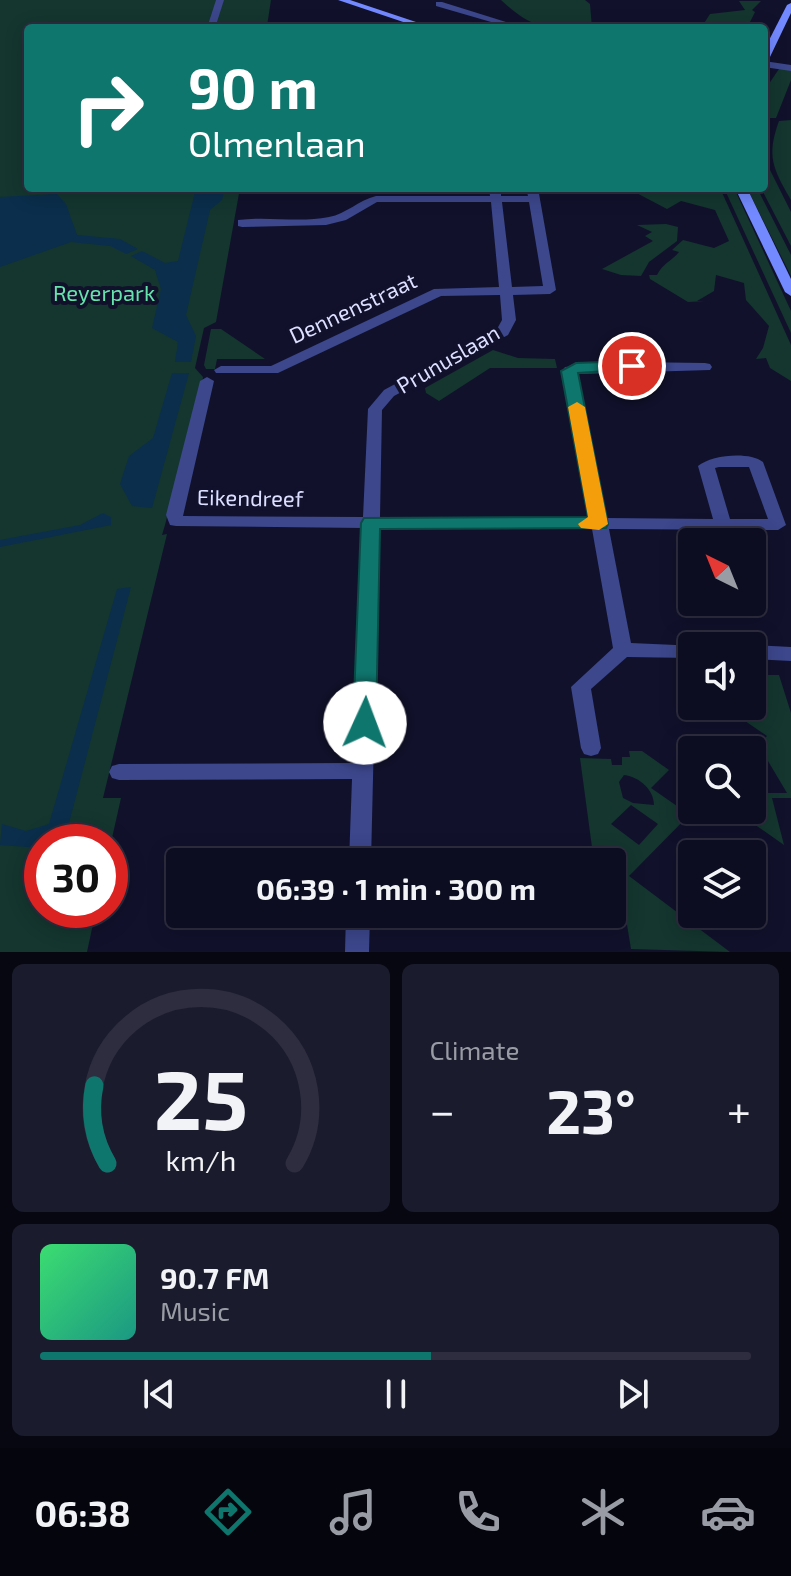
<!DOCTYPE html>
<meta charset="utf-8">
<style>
body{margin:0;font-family:"Exo 2",sans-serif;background:#1b1b2e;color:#f1f3f6;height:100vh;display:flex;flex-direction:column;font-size:30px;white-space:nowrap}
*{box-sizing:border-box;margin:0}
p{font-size:26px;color:#9a9ca5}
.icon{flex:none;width:44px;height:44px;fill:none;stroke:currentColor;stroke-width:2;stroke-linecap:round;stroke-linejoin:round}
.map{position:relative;height:952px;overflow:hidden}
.details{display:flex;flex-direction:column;gap:12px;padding:12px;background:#070712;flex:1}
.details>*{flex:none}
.hud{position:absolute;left:24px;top:24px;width:744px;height:168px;border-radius:8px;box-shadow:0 4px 20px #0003,0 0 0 2px #2d2d3f;background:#0f766e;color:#fff;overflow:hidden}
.needle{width:52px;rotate:317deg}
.tools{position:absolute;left:678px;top:528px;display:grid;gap:16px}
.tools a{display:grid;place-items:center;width:88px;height:88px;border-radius:8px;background:#0d0d21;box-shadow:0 4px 20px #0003,0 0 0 2px #2d2d3f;font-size:40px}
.speed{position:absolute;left:24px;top:824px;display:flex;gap:16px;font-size:40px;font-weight:700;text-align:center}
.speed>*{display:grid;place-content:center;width:104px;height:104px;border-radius:50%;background:#0d0d21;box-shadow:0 4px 20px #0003,0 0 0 2px #2d2d3f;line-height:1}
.speed .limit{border:12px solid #d22;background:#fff;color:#111}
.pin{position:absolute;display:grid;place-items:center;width:68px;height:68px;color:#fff;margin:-34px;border:4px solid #fff;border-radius:50%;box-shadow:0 2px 8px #0007}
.me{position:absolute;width:88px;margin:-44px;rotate:2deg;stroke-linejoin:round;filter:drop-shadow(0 0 6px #0008)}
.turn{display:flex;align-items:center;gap:28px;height:168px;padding:0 32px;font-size:36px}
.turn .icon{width:104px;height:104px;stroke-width:2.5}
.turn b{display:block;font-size:56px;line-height:68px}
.big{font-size:60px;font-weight:700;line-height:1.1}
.details .card{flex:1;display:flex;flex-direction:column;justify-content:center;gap:12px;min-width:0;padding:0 28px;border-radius:12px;background:#1b1b2e}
.details .dial{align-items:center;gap:0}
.dial svg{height:208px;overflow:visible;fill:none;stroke:#2d2d3f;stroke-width:7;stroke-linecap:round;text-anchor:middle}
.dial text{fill:#f1f3f6;stroke:none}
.song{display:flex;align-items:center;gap:24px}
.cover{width:96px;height:96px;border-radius:12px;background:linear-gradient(135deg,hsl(140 70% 55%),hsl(170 70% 35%))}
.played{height:8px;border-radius:4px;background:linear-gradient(90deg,#0f766e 55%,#2d2d3f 55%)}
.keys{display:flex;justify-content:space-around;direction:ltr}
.heat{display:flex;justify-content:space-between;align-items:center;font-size:44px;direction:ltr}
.details .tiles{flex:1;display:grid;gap:12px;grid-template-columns:1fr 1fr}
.card:last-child{grid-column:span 2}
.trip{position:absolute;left:166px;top:848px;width:460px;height:80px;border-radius:8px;background:#0d0d21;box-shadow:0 4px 20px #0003,0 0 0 2px #2d2d3f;font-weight:700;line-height:80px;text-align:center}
.tabs{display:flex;height:128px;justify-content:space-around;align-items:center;background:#05050d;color:#9a9ca5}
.tabs .icon{width:56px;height:56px}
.tabs .current{color:#0f766e}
.tabs b{font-size:36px;color:#f1f3f6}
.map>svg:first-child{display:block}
.green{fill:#14362f;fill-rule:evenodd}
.water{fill:#0a2e4c}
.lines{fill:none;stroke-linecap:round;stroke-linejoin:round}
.street{fill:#3c478c;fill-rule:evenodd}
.secondary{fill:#7389ff;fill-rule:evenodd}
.route{fill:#0f766e;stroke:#0a4d48;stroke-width:2}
.slow{fill:#f59e0b}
.labels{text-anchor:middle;stroke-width:8;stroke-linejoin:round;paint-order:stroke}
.park-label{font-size:22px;fill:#65e3ac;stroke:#11112c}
.street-label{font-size:22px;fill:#dcdfff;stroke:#11112c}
</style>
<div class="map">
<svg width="791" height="952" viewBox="0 0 791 952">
<rect width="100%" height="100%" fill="#11112c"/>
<g class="green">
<polygon points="0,0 271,0 267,26 273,26 28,28 28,188 240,188 216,322 204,328 195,368 203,377 202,382 165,525 162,535 167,534 103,798 121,798 110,847 110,842 42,842 42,910 96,910 87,952 0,952"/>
<path d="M501 0H585L590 4 592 28C547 28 535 32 501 0Z"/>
<polygon points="739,1 761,1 752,10 755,12 747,28 701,28 710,14 745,10"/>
<polygon points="779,69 791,69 791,80 776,118 764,118 764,91"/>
<path d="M791 120V200C773 169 766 156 779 121Z"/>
<polygon points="764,158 791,212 791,246 761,188 764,188"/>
<path d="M627 188H720L791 345V381L770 368 766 358 756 359 763 348 769 326 746 300 744 283 716 275 714 291 697 301H706L688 302 650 279 649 275H657C663 263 672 261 679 252L672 250 683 240 714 248 729 241 715 210 681 201 667 209Z"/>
<polygon points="724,188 734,188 791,311 791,333"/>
<polygon points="747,188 757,188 791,255 791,276"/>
<polygon points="666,224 678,227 677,241 649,262 641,276 621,275 602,269 653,241 645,236 652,232 637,225"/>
<polygon points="211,329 221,329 265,359 217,359 215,369 206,369 204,365"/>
<polygon points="493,350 518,358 555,359 557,368 490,368 439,401 426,393 425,388"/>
<polygon points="752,675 779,675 791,713 791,798 772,798 784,845 734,810 752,810 752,793 787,793 765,756 752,763 752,751 767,736 732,712 736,709 732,706 752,706"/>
<path d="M629 751H642L669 770 651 788 677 806 692 791 694 810 629 876 730 952 631 949 617 864 594 862 580 758 611 759 612 765H622V757H630ZM624 775C640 777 654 790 654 805L633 803 623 798 619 782ZM631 805 658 824 639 845 611 824Z"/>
</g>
<g class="water">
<polygon points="196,188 225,188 222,200 210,210 186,315 196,336 191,362 175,362 178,342 152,328 161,289 155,270 131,256 142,251 165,263 178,261"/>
<polygon points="57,194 66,204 77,235 120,239 138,249 126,254 110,246 71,242 0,267 0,197"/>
<polygon points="172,373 189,373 152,508 132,506 120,484 129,456 153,438"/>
<polygon points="103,513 111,517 111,525 0,547 0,540 80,525"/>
<polygon points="131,587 64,842 42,842 42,848 0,845 2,824 26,831 49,824 117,589"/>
</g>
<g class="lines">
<g class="street">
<polygon points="216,0 224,0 215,28 207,28"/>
<polygon points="436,2 442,2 525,28 512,28 436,6"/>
<polygon points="764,61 791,65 791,71 764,67"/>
<path d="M489 188H501V196H528L526 188H538L556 290 550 294 513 295 516 320 508 335 394 396 382 410 380 517 590 518 563 370 565 367 632 362 705 363 710 364 712 367 710 370 578 374 606 518 713 519 698 466C711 455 749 451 763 462L786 525 778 530 609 529 631 643 698 646H692V658L627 657 591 689 601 748 598 754 591 756 584 754 581 748 571 687 613 648 592 529 379 528 371 862H349L352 779 119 780 112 778 109 772 112 766 119 764 353 763 363 528 176 526 170 525 166 515 200 381 207 377 214 381 183 516 363 517 368 409 384 390 497 329 502 320 500 295 441 296 278 373H216L214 370 221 366H271L434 289 499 287 491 202H377L346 220 326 225 242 227 238 226V220C268 216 299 223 329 217 346 214 359 200 376 196H490ZM502 202H529L543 286 512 287ZM719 467H749L768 519H730L715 468Z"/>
<polygon points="752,645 791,647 791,661 752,659 752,646 749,646"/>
<polygon points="346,914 370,914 369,952 345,952"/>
</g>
<g class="secondary">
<polygon points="338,0 350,0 434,28 421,28"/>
<polygon points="791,3 791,13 769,59 764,62 764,50 787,5"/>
<polygon points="735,188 747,188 791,279 791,296 785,292"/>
</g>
</g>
<polygon class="route" points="632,361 640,366 638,369 578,373 608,524 606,528 380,529 376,723 373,729 365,732 357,729 353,723 361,523 364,518 588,517 561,371 576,363"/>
<polygon class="slow" points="577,402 585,407 608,524 599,530 581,528 578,524 588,517 568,407"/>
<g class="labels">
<g class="park-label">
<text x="104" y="301">Reyerpark</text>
</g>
<g class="street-label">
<text transform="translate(353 308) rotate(-25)" y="8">Dennenstraat</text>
<text transform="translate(448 359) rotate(-30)" y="8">Prunuslaan</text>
<text transform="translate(250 498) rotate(1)" y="8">Eikendreef</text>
</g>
</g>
</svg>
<div class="tools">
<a><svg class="needle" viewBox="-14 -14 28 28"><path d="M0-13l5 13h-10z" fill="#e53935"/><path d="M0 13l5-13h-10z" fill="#9a9ca5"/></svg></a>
<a><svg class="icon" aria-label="sound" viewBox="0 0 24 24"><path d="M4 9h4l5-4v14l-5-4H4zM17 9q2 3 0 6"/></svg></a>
<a><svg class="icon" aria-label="search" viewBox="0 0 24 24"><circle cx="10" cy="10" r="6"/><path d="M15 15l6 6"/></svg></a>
<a><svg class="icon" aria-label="layers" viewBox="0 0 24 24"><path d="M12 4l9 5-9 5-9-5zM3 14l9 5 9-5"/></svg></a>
</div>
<div class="speed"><div class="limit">30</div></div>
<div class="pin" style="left:632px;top:366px;background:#d93025"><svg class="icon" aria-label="arrive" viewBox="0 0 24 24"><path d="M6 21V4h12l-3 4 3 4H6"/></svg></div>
<svg class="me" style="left:365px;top:723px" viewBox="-20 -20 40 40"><circle r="19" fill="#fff"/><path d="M0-13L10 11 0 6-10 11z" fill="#0f766e"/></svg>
<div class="trip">06:39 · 1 min · 300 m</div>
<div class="hud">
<div class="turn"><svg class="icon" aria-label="right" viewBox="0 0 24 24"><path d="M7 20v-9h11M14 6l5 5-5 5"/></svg><div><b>90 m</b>Olmenlaan</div></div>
</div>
</div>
<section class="details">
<div class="tiles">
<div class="card dial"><svg viewBox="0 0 100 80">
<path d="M14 69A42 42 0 1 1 86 69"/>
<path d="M14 69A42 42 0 0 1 9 39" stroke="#0f766e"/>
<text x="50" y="56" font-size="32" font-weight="700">25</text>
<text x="50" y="72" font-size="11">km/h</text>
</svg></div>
<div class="card"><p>Climate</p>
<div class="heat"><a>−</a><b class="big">23°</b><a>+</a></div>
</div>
<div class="card">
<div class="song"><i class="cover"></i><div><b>90.7 FM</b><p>Music</p></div></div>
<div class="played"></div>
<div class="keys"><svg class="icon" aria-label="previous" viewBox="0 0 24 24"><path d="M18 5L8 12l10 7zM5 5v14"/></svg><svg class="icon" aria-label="pause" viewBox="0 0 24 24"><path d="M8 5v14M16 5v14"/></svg><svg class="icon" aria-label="next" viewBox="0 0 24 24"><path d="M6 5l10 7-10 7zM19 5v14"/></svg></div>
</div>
</div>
</section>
<nav class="tabs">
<b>06:38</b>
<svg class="icon current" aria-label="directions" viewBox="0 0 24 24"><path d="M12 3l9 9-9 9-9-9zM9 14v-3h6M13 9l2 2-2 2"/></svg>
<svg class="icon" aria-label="music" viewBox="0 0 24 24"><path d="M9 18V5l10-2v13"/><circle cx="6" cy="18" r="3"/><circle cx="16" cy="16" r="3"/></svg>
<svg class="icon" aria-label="phone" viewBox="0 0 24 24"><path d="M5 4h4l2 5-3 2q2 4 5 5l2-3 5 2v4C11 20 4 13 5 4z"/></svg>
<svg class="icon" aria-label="climate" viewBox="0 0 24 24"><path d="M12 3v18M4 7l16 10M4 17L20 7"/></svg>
<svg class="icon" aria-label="car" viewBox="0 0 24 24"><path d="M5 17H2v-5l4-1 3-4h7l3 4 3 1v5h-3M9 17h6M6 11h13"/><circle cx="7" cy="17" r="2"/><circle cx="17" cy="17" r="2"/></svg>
</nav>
